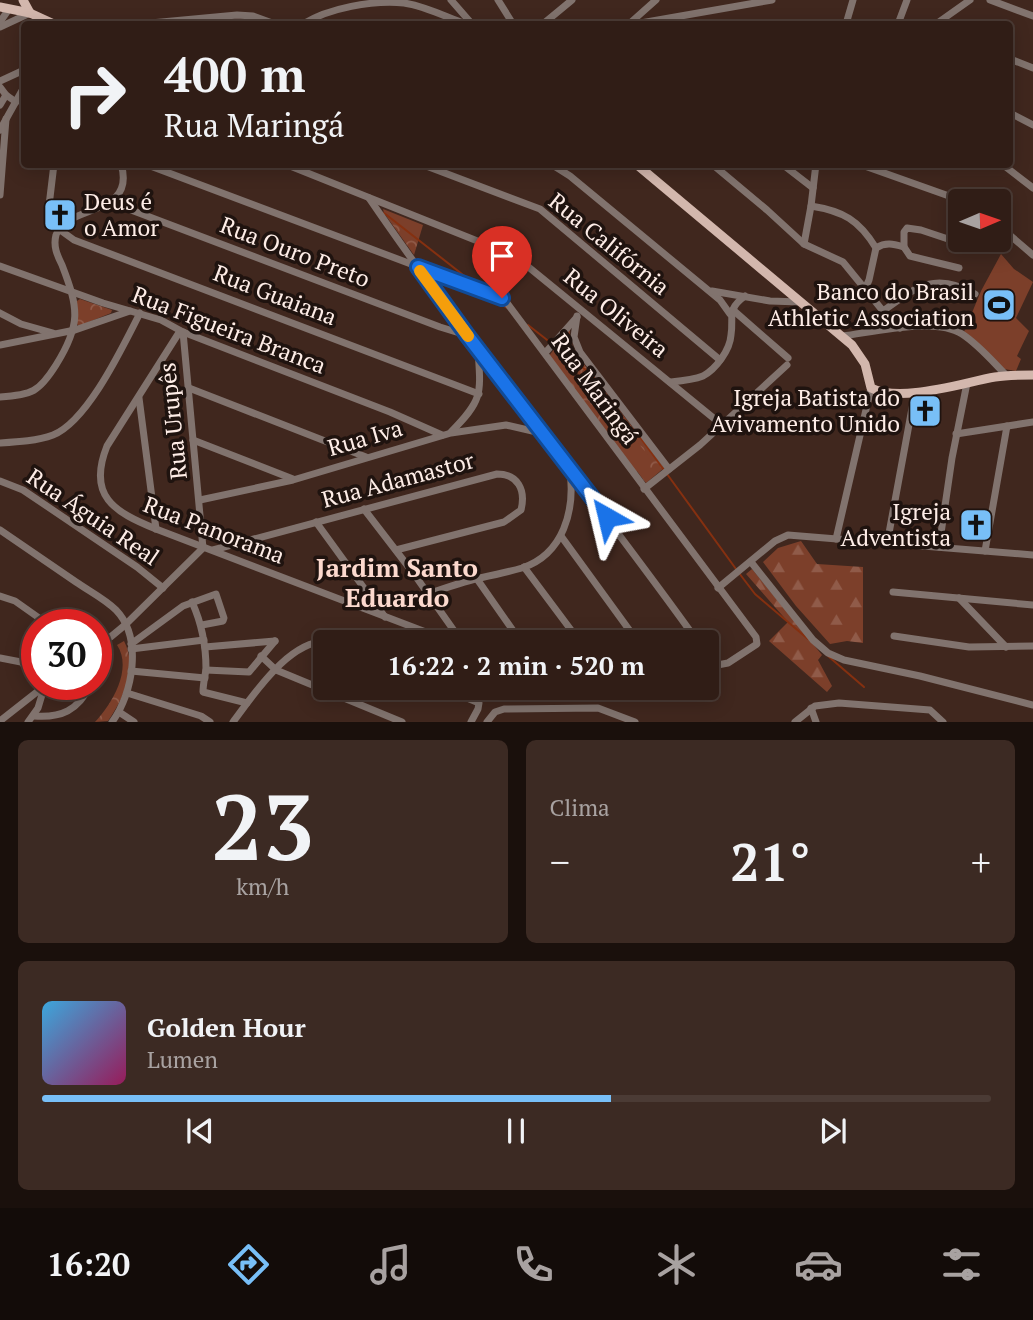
<!DOCTYPE html>
<html lang="pt">
<meta charset="utf-8">
<style>
body{margin:0;font-family:"PT Serif",serif;background:#3c2a23;color:#f1f3f6;height:100vh;display:flex;flex-direction:column;font-size:26px;white-space:nowrap}
*{box-sizing:border-box;margin:0}
p{font-size:23px;color:#a8a2a1}
.icon{flex:none;width:38px;height:38px;fill:none;stroke:currentColor;stroke-width:2;stroke-linecap:round;stroke-linejoin:round}
.map{position:relative;height:722px;overflow:hidden}
.panel{display:flex;flex-direction:column;gap:18px;padding:18px;background:#1a100c;flex:1}
.panel>*{flex:none}
.banner{position:absolute;left:21px;top:21px;width:992px;height:147px;border-radius:7px;box-shadow:0 4px 18px #0003,0 0 0 2px #4b3b35;background:#301d16;color:#f1f3f6;overflow:hidden}
.needle{width:46px;rotate:88deg}
.buttons{position:absolute;left:948px;top:189px;display:grid;gap:14px}
.buttons a{display:grid;place-items:center;width:63px;height:63px;border-radius:7px;background:#301d16;box-shadow:0 4px 18px #0003,0 0 0 2px #4b3b35;font-size:35px}
.speed{position:absolute;left:21px;top:609px;display:flex;gap:14px;font-size:35px;font-weight:700;text-align:center}
.speed>*{display:grid;place-content:center;width:91px;height:91px;border-radius:50%;background:#301d16;box-shadow:0 4px 18px #0003,0 0 0 2px #4b3b35;line-height:1}
.speed .limit{border:10px solid #d22;background:#fff;color:#111}
.pin{position:absolute;display:grid;place-items:center;width:60px;height:60px;color:#fff;margin:-72px -30px;border-radius:50% 50% 50% 0;rotate:-45deg;box-shadow:0 0 7px #0007}
.pin .icon{rotate:45deg}
.me{position:absolute;width:77px;margin:-38px;rotate:323deg;stroke-linejoin:round;filter:drop-shadow(0 0 5px #0008)}
.turn{display:flex;align-items:center;gap:24px;height:147px;padding:0 28px;font-size:32px}
.turn .icon{width:91px;height:91px;stroke-width:2.5}
.turn b{display:block;font-size:49px;line-height:60px}
.big{font-size:52px;font-weight:800;line-height:1.1}
.panel .card{flex:1;display:flex;flex-direction:column;justify-content:center;gap:10px;min-width:0;padding:0 24px;border-radius:10px;background:#3c2a23}
.panel .dial{align-items:center;gap:0}
.dial b{font-size:91px;line-height:1}
.song{display:flex;align-items:center;gap:21px}
.cover{width:84px;height:84px;border-radius:10px;background:linear-gradient(135deg,hsl(200 70% 55%),hsl(330 70% 35%))}
.played{height:7px;border-radius:4px;background:linear-gradient(90deg,#78bff7 60%,#4b3b35 60%)}
.keys{display:flex;justify-content:space-around;direction:ltr}
.heat{display:flex;justify-content:space-between;align-items:center;font-size:38px;direction:ltr}
.panel .tiles{flex:1;display:grid;gap:18px;grid-template-columns:1fr 1fr}
.card:last-child{grid-column:span 2}
.trip{position:absolute;left:313px;top:630px;width:406px;height:70px;border-radius:7px;background:#301d16;box-shadow:0 4px 18px #0003,0 0 0 2px #4b3b35;font-weight:800;line-height:70px;text-align:center}
.menu{display:flex;height:112px;justify-content:space-around;align-items:center;background:#130c09;color:#a8a2a1}
.menu .icon{width:49px;height:49px}
.menu .on{color:#78bff7}
.menu b{font-size:32px;color:#f1f3f6}
.map>svg:first-child{display:block}
.forest{fill:url(#forest-firs)}
.park{fill:url(#park-crowns)}
.garden{fill:#7c3f2a}
.lines{fill:none;stroke-linecap:round;stroke-linejoin:round}
.stream{stroke:#853010;stroke-width:2}
.minor{stroke:#81736e;stroke-width:7}
.major{stroke:#d3b7ad;stroke-width:9}
.route-casing{stroke:#114b97;stroke-width:18}
.route{stroke:#1a73e8;stroke-width:12}
.slow{stroke:#f59e0b;stroke-width:12}
.labels{text-anchor:middle;stroke-width:7;stroke-linejoin:round;paint-order:stroke}
.poi-label{font-size:23px;fill:#feede7;stroke:#1f130f;text-anchor:end}
.street-label{font-size:23px;fill:#feede7;stroke:#1f130f}
.quarter-label{font-size:26px;font-weight:bold;fill:#fcd9ce;stroke:#1f130f}
</style>
<div class="map">
<svg width="1033" height="722" viewBox="0 0 1033 722">
<defs>
<pattern id="forest-firs" width="22" height="20" patternUnits="userSpaceOnUse" patternTransform="scale(1.75)"><rect width="22" height="20" fill="#7c3f2a"/><path d="M5 1l3.5 6h-7zM16 11l3.5 6h-7z" fill="#905b49"/></pattern>
<pattern id="park-crowns" width="20" height="18" patternUnits="userSpaceOnUse" patternTransform="scale(1.75)"><rect width="20" height="18" fill="#7c3f2a"/><path d="M2 6a3 3 0 1 1 6 0M12 15a3 3 0 1 1 6 0" fill="none" stroke="#905b49"/></pattern>
</defs>
<rect width="100%" height="100%" fill="#40271e"/>
<g class="forest">
<polygon points="801,541 817,564 863,567 863,643 847,641 830,644 796,606 763,562 778,548"/>
<polygon points="752,569 822,655 818,660 832,686 827,692 769,641 788,622 746,574"/>
</g>
<g class="park">
<polygon points="383,209 423,225 414,255 384,213"/>
<polygon points="80,299 112,310 111,313 79,326 77,324 77,301"/>
<polygon points="570,328 570,345 573,350 664,468 646,483 549,356"/>
<path d="M124 641C138 667 123 700 108 721L95 722C112 704 133 669 117 645Z"/>
</g>
<g class="garden">
<polygon points="1001,254 1014,269 1033,282 1016,318 1029,331 1017,356 1021,359 1016,371 1004,369 964,332 981,291"/>
<polygon points="605,397 623,420 611,429 594,407"/>
<polygon points="629,432 652,460 636,472 615,443"/>
</g>
<g class="lines">
<g class="stream">
<polyline points="384,213 476,285"/>
<polyline points="494,299 507,308"/>
<polyline points="528,325 551,343"/>
<polyline points="555,346 595,377"/>
<polyline points="634,429 664,470"/>
<polyline points="667,474 736,569"/>
<polyline points="739,573 755,594 808,639"/>
<polyline points="828,656 864,687"/>
</g>
<g class="minor">
<polyline points="451,0 472,24"/>
<polyline points="498,0 513,24"/>
<polyline points="990,0 1033,16"/>
<polyline points="0,22 9,9"/>
<polyline points="140,24 237,15 253,16 275,24"/>
<path d="M303 24C329 8 372 0 404 3 425 6 446 17 466 24"/>
<polyline points="543,24 572,0"/>
<polyline points="629,24 656,0"/>
<polyline points="635,24 772,0"/>
<polyline points="846,24 853,0"/>
<polyline points="898,24 907,0"/>
<polyline points="936,24 970,0"/>
<polyline points="0,27 30,13"/>
<polyline points="1010,59 1033,68"/>
<polyline points="0,81 24,70"/>
<polyline points="0,87 6,95 16,102"/>
<polyline points="0,105 6,95"/>
<polyline points="1010,113 1033,125"/>
<polyline points="0,130 24,87"/>
<polyline points="145,164 504,299 756,637 757,644 728,663 707,667"/>
<polyline points="285,164 515,256 722,425"/>
<polyline points="421,164 540,209 720,360"/>
<polyline points="551,164 570,176 720,300 730,314"/>
<polyline points="712,164 767,210 804,244 843,262 883,311 900,328"/>
<polyline points="782,164 813,188"/>
<polyline points="859,164 963,201"/>
<polyline points="1002,164 1033,188"/>
<polyline points="0,195 6,119"/>
<path d="M369 198C473 350 591 492 698 642"/>
<polyline points="110,202 440,327 466,335"/>
<path d="M811 206C843 211 859 220 876 248L869 280 865 289"/>
<polyline points="49,222 74,240 479,394"/>
<polyline points="50,226 48,214 54,164"/>
<polyline points="999,226 1033,255"/>
<polyline points="804,244 811,206 816,164"/>
<polyline points="904,247 904,232 907,228 921,230 960,243"/>
<path d="M876 248C886 242 893 244 904 247L910 256 959 268"/>
<polyline points="0,266 103,303 161,320 183,332 390,412 442,435"/>
<polyline points="712,291 770,301 800,302"/>
<polyline points="733,310 788,358"/>
<path d="M883 311C916 287 935 271 975 294"/>
<polyline points="0,313 21,324 53,333"/>
<polyline points="577,316 574,337 580,352 669,469"/>
<path d="M180 331 107 446C87 496 114 512 156 529L452 642"/>
<path d="M843 336C874 332 935 317 962 334 979 345 993 362 1007 376"/>
<polyline points="0,345 75,330 130,311"/>
<polyline points="545,353 577,317"/>
<path d="M670 382C681 381 693 380 703 376 716 369 730 350 731 335 734 316 726 310 745 296"/>
<polyline points="189,388 366,457"/>
<path d="M0 397C32 395 39 392 56 365 81 325 79 309 62 265 57 255 53 246 56 235 66 204 137 217 121 164"/>
<polyline points="139,398 156,529"/>
<path d="M451 432C483 400 481 394 478 350"/>
<polyline points="956,434 1033,422"/>
<polyline points="193,440 293,479"/>
<path d="M0 443C18 442 37 441 53 435 88 421 123 346 140 313"/>
<polyline points="0,481 23,490 137,567 163,588"/>
<polyline points="644,489 700,445 787,365"/>
<polyline points="200,500 293,480 451,433 506,425 541,433"/>
<polyline points="364,509 414,574 462,642"/>
<polyline points="316,522 385,617"/>
<path d="M0 530C26 548 51 565 76 582 89 591 105 599 116 610 143 638 133 694 112 722"/>
<polyline points="561,536 638,642"/>
<polyline points="836,539 871,388"/>
<polyline points="887,544 915,392"/>
<polyline points="939,547 952,458 967,383"/>
<path d="M213 550 497 474C518 474 526 490 521 510L504 522 396 550"/>
<polyline points="985,551 1007,426"/>
<polyline points="751,562 813,640 828,653 844,660 920,676 1033,705"/>
<polyline points="524,567 580,642"/>
<polyline points="477,579 521,642"/>
<polyline points="718,588 775,541 788,535 1033,555"/>
<polyline points="893,592 1033,605"/>
<path d="M428 594C445 588 462 582 480 578 494 575 508 572 522 568 564 554 575 510 570 471"/>
<polyline points="0,596 15,601 49,625"/>
<polyline points="959,598 1006,647"/>
<path d="M192 602C202 624 206 644 206 669 205 677 203 684 203 692L247 703"/>
<polyline points="894,636 969,647 1033,646"/>
<polyline points="131,644 183,606 216,594 224,618 223,621 202,625"/>
<polyline points="205,647 275,641"/>
<polyline points="96,649 125,625 203,548 183,332"/>
<polyline points="131,649 204,640"/>
<polyline points="707,655 716,667"/>
<polyline points="261,656 276,670 402,722"/>
<polyline points="0,658 21,662 37,677"/>
<polyline points="96,664 97,648"/>
<polyline points="206,670 249,672 275,641"/>
<polyline points="131,671 205,678"/>
<polyline points="443,688 479,703 478,709 471,722"/>
<polyline points="127,693 201,716 210,722"/>
<polyline points="811,708 816,722"/>
<polyline points="119,712 134,722"/>
<path d="M34 716C61 718 78 711 91 684"/>
<polyline points="0,721 47,684"/>
<polyline points="28,722 38,708 44,688"/>
<path d="M233 722C254 694 292 636 331 642"/>
<polyline points="487,722 495,712 504,709 598,708 635,722"/>
<polyline points="795,722 815,706 839,703 930,710 943,722"/>
</g>
<g class="major">
<polyline points="23,0 30,13"/>
<polyline points="0,7 30,13 54,24"/>
<path d="M636 164 852 345 865 364 871 388C901 403 961 383 995 377 1007 375 1020 375 1033 375"/>
</g>
</g>
<g class="lines">
<defs>
<polyline id="route" points="502,298 418,267 467,335 607,517"/>
</defs>
<use href="#route" class="route-casing"/>
<use href="#route" class="route"/>
<polyline class="slow" points="420,271 468,336"/>
</g>
<defs>
<symbol id="church-square" viewBox="-11 -11 22 22"><rect x="-9" y="-9" width="18" height="18" rx="4" fill="#78bff7" stroke="#1f130f"/><path d="M-1.2-6h2.4v3.5h3.3v2.4h-3.3V6h-2.4V-.1h-3.3v-2.4h3.3Z" fill="#111"/></symbol>
<symbol id="stadium-square" viewBox="-11 -11 22 22"><rect x="-9" y="-9" width="18" height="18" rx="4" fill="#78bff7" stroke="#1f130f"/><path d="M0-5a6.5 5 0 1 0 0 10a6.5 5 0 1 0 0-10ZM-3.5-1.8h7v3.6h-7Z" fill="#111"/></symbol>
</defs>
<g fill-rule="evenodd">
<use href="#church-square" x="41" y="196" width="38" height="38"/>
<use href="#stadium-square" x="980" y="286" width="38" height="38"/>
<use href="#church-square" x="906" y="392" width="38" height="38"/>
<use href="#church-square" x="957" y="506" width="38" height="38"/>
</g>
<g class="labels">
<g class="poi-label">
<text x="84" y="210" text-anchor="start">Deus é<tspan x="84" dy="26">o Amor</tspan></text>
<text x="974" y="300">Banco do Brasil<tspan x="974" dy="26">Athletic Association</tspan></text>
<text x="900" y="406">Igreja Batista do<tspan x="900" dy="26">Avivamento Unido</tspan></text>
<text x="951" y="520">Igreja<tspan x="951" dy="26">Adventista</tspan></text>
</g>
<g class="street-label">
<text transform="translate(609 244) rotate(39)" y="8">Rua Califórnia</text>
<text transform="translate(295 252) rotate(21)" y="8">Rua Ouro Preto</text>
<text transform="translate(275 295) rotate(21)" y="8">Rua Guaiana</text>
<text transform="translate(616 313) rotate(39)" y="8">Rua Oliveira</text>
<text transform="translate(229 330) rotate(21)" y="8">Rua Figueira Branca</text>
<text transform="translate(595 389) rotate(54)" y="8">Rua Maringá</text>
<text transform="translate(173 421) rotate(-96)" y="8">Rua Urupês</text>
<text transform="translate(365 438) rotate(-16)" y="8">Rua Iva</text>
<text transform="translate(398 480) rotate(-15)" y="8">Rua Adamastor</text>
<text transform="translate(93 517) rotate(34)" y="8">Rua Águia Real</text>
<text transform="translate(214 530) rotate(21)" y="8">Rua Panorama</text>
</g>
<g class="quarter-label">
<text x="397" y="577">Jardim Santo<tspan x="397" dy="30">Eduardo</tspan></text>
</g>
</g>
</svg>
<div class="buttons">
<a><svg class="needle" viewBox="-14 -14 28 28"><path d="M0-13l5 13h-10z" fill="#e53935"/><path d="M0 13l5-13h-10z" fill="#a8a2a1"/></svg></a>
</div>
<div class="speed"><div class="limit">30</div></div>
<div class="pin" style="left:502px;top:298px;background:#d93025"><svg class="icon" aria-label="arrive" viewBox="0 0 24 24"><path d="M6 21V4h12l-3 4 3 4H6"/></svg></div>
<svg class="me" style="left:607px;top:517px" viewBox="-20 -20 40 40"><path d="M0-17L14 15 0 8-14 15z" fill="#1a73e8" stroke="#fff" stroke-width="4"/></svg>
<div class="trip">16:22 · 2 min · 520 m</div>
<div class="banner">
<div class="turn"><svg class="icon" aria-label="right" viewBox="0 0 24 24"><path d="M7 20v-9h11M14 6l5 5-5 5"/></svg><div><b>400 m</b>Rua Maringá</div></div>
</div>
</div>
<section class="panel">
<div class="tiles">
<div class="card dial"><b>23</b><p>km/h</p></div>
<div class="card"><p>Clima</p>
<div class="heat"><a>−</a><b class="big">21°</b><a>+</a></div>
</div>
<div class="card">
<div class="song"><i class="cover"></i><div><b>Golden Hour</b><p>Lumen</p></div></div>
<div class="played"></div>
<div class="keys"><svg class="icon" aria-label="previous" viewBox="0 0 24 24"><path d="M18 5L8 12l10 7zM5 5v14"/></svg><svg class="icon" aria-label="pause" viewBox="0 0 24 24"><path d="M8 5v14M16 5v14"/></svg><svg class="icon" aria-label="next" viewBox="0 0 24 24"><path d="M6 5l10 7-10 7zM19 5v14"/></svg></div>
</div>
</div>
</section>
<nav class="menu">
<b>16:20</b>
<svg class="icon on" aria-label="directions" viewBox="0 0 24 24"><path d="M12 3l9 9-9 9-9-9zM9 14v-3h6M13 9l2 2-2 2"/></svg>
<svg class="icon" aria-label="music" viewBox="0 0 24 24"><path d="M9 18V5l10-2v13"/><circle cx="6" cy="18" r="3"/><circle cx="16" cy="16" r="3"/></svg>
<svg class="icon" aria-label="phone" viewBox="0 0 24 24"><path d="M5 4h4l2 5-3 2q2 4 5 5l2-3 5 2v4C11 20 4 13 5 4z"/></svg>
<svg class="icon" aria-label="climate" viewBox="0 0 24 24"><path d="M12 3v18M4 7l16 10M4 17L20 7"/></svg>
<svg class="icon" aria-label="car" viewBox="0 0 24 24"><path d="M5 17H2v-5l4-1 3-4h7l3 4 3 1v5h-3M9 17h6M6 11h13"/><circle cx="7" cy="17" r="2"/><circle cx="17" cy="17" r="2"/></svg>
<svg class="icon" aria-label="filters" viewBox="0 0 24 24"><path d="M4 7h16M4 17h16"/><circle cx="9" cy="7" r="2"/><circle cx="15" cy="17" r="2"/></svg>
</nav>
